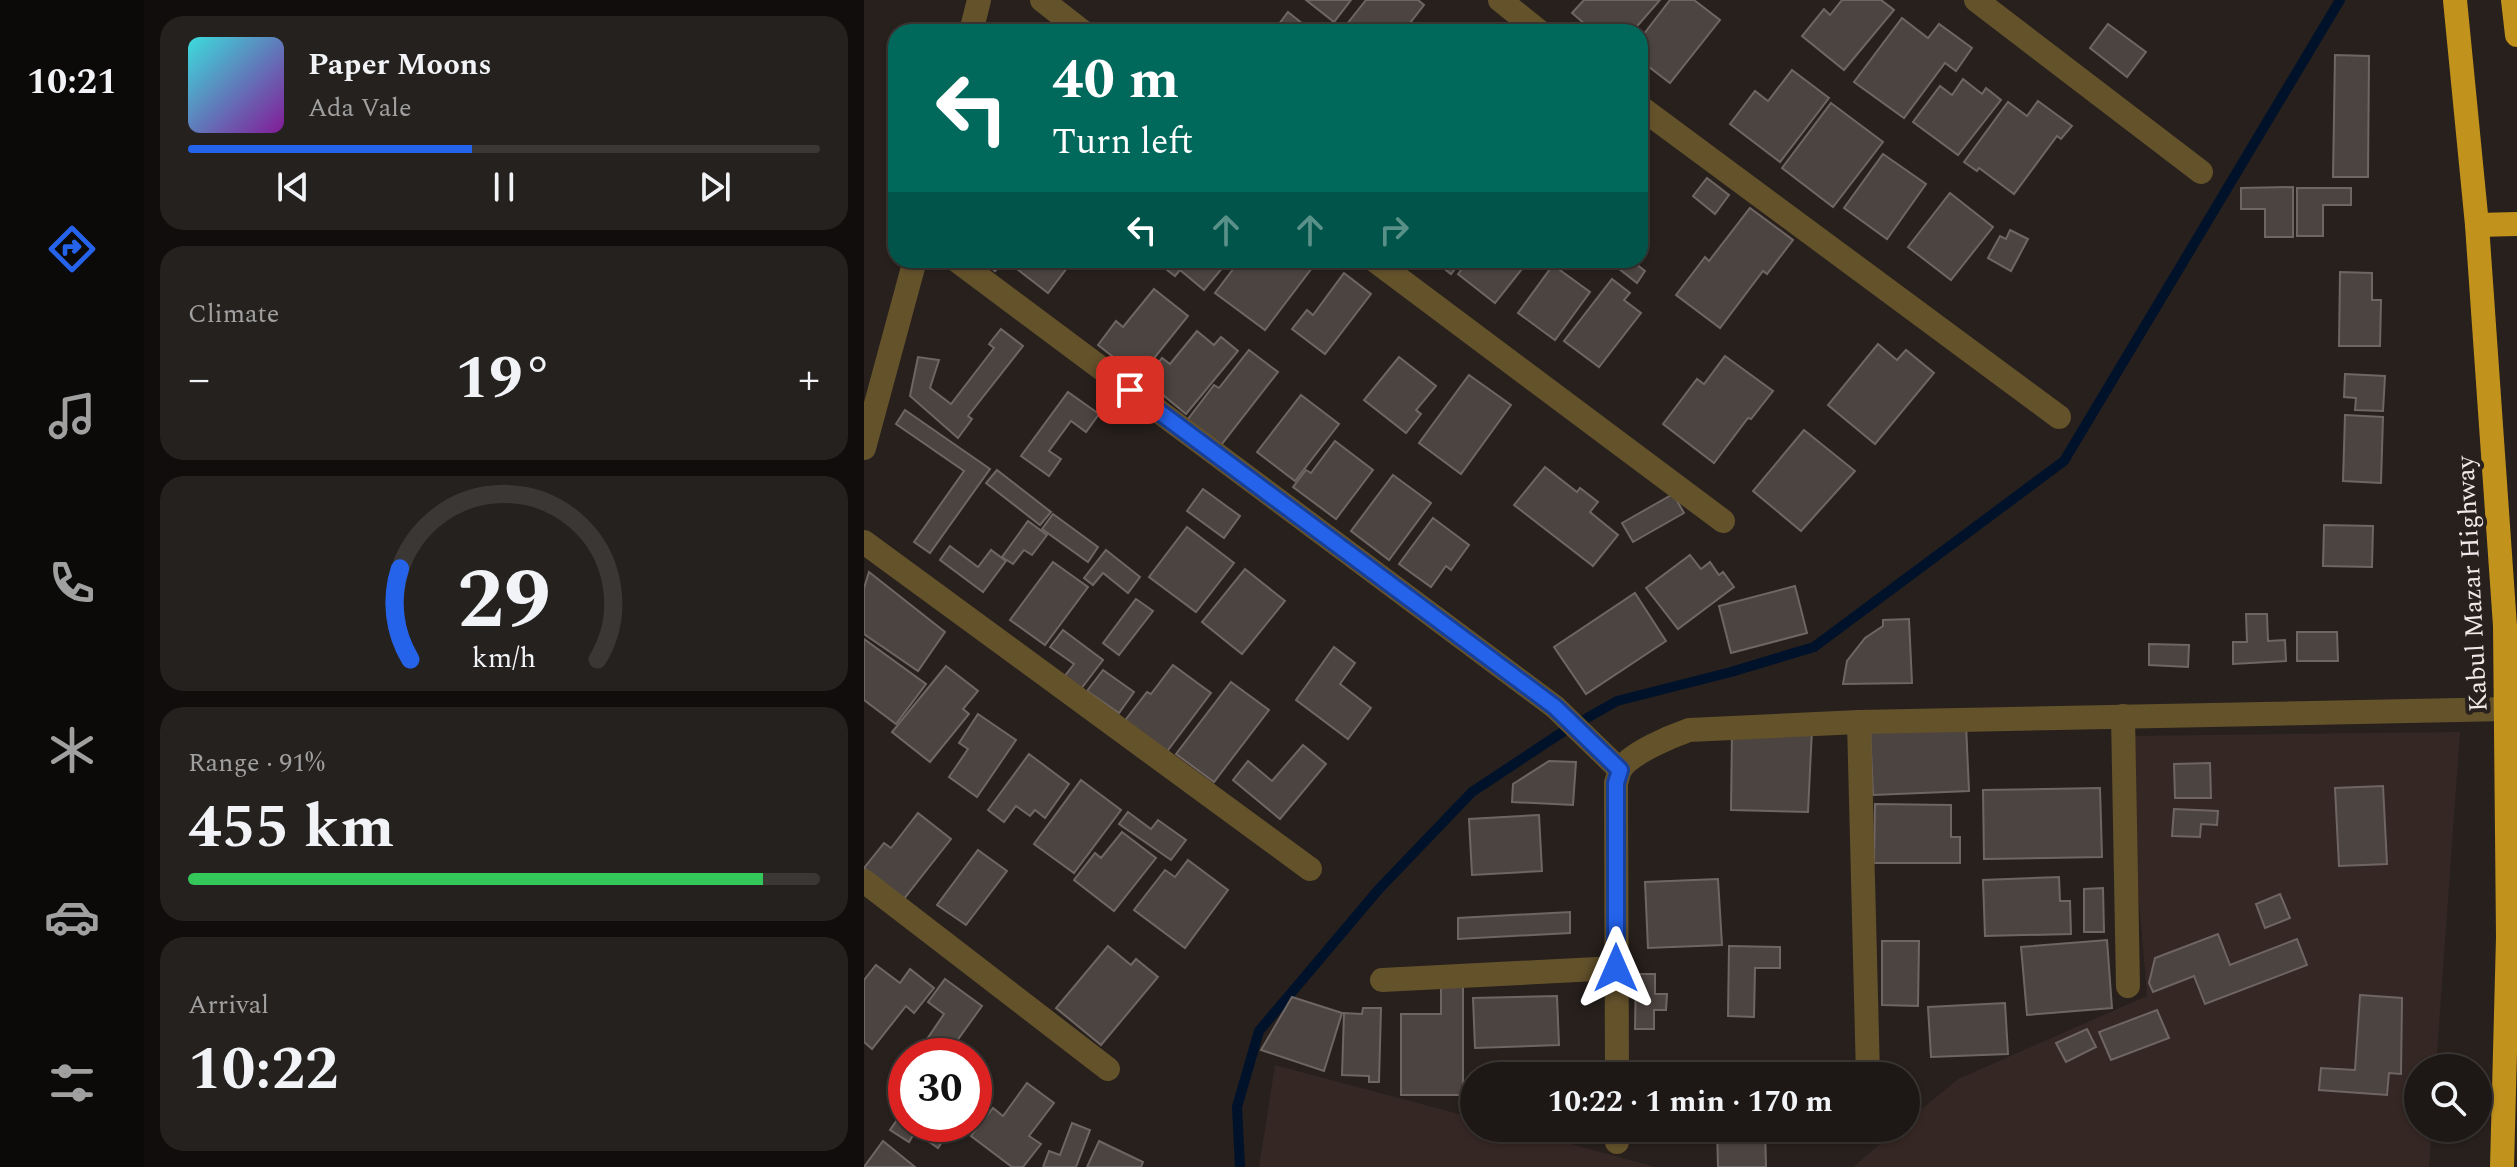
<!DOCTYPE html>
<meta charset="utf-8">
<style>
body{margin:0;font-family:Spectral,serif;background:#25211f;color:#f1f3f6;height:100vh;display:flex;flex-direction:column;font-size:30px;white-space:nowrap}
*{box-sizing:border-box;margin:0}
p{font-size:26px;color:#a0a0a1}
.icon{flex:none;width:44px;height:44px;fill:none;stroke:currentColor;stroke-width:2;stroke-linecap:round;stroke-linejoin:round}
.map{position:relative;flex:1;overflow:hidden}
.drawer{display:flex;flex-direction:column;gap:16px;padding:16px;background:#100d0c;width:720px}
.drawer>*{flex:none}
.hud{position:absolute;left:24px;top:24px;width:760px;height:244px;border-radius:24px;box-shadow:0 2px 6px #0004,0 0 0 2px #3b3735;background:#00695c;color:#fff;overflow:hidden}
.buttons{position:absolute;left:1540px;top:1054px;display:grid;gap:16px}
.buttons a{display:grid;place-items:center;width:88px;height:88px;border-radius:50%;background:#1d1816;box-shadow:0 2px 6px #0004,0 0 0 2px #3b3735;font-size:40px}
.speed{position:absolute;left:24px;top:1038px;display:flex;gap:16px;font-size:40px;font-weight:700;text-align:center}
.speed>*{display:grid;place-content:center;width:104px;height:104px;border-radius:50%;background:#1d1816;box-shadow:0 2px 6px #0004,0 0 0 2px #3b3735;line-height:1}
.speed .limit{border:12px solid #d22;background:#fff;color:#111}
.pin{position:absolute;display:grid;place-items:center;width:68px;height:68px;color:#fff;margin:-34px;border-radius:16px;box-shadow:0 4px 12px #0006}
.me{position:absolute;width:88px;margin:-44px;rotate:0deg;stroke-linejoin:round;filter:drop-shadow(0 0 6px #0008)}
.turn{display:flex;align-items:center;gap:28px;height:168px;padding:0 32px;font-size:36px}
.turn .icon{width:104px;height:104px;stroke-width:2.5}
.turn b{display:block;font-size:56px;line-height:68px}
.lanes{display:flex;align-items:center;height:76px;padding:0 32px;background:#0003;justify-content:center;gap:40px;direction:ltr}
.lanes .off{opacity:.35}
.big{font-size:60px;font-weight:700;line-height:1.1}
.drawer .tile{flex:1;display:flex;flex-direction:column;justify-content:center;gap:12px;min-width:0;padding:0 28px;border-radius:24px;background:#25211f}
.drawer .dial{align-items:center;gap:0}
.dial svg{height:208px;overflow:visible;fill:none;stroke:#3b3735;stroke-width:7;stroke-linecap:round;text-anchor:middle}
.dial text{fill:#f1f3f6;stroke:none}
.song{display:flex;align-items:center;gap:24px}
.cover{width:96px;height:96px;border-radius:12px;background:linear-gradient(135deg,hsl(180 70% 55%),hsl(290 70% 35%))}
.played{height:8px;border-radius:4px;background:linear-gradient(90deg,#2563eb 45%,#3b3735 45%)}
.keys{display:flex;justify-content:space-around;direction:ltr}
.heat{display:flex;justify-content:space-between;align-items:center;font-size:44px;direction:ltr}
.charge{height:12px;border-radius:6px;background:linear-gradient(90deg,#34c759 91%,#3b3735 0)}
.trip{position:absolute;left:596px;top:1062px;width:460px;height:80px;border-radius:40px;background:#1d1816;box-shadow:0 2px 6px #0004,0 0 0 2px #3b3735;font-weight:700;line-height:80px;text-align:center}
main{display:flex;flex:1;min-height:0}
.tab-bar{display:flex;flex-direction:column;width:144px;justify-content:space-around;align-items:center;background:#0c0a09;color:#a0a0a1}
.tab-bar .icon{width:56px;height:56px}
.tab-bar .current{color:#2563eb}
.tab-bar b{font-size:36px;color:#f1f3f6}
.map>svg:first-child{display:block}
.built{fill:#352723}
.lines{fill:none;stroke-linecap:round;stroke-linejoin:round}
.stream{stroke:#00122a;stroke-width:10}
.building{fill:#4c4441;stroke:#6f6663;stroke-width:2}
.street{stroke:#64522b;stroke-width:24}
.highway{stroke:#c1921c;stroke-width:24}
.route-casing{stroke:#184099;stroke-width:20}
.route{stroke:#2563eb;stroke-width:14}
.labels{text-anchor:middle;stroke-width:8;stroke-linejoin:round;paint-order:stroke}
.street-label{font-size:26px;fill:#efeae9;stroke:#27201d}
</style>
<main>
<nav class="tab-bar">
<b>10:21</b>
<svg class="icon current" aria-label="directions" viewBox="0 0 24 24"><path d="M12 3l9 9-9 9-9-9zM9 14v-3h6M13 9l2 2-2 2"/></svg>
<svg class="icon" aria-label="music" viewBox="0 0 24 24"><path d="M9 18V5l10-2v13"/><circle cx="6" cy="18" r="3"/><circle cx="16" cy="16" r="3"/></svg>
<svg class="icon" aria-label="phone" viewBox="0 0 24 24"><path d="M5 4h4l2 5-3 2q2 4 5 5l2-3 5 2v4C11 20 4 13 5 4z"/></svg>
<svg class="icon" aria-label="climate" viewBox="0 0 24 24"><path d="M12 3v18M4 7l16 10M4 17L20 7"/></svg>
<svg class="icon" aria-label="car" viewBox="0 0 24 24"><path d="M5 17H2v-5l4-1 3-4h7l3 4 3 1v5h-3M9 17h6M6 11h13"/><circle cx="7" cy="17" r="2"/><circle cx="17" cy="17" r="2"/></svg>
<svg class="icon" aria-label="filters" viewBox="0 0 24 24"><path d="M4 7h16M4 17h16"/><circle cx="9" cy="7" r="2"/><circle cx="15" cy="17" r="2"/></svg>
</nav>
<section class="drawer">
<div class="tile">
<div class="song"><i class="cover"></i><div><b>Paper Moons</b><p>Ada Vale</p></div></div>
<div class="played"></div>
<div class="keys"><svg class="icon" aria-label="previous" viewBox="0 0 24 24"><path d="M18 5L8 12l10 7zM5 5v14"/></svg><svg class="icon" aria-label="pause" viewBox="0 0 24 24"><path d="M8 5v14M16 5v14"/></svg><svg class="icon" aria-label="next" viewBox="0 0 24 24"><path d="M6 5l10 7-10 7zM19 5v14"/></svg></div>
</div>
<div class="tile"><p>Climate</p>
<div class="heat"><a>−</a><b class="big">19°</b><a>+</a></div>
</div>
<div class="tile dial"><svg viewBox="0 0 100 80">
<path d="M14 69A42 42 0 1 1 86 69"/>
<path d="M14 69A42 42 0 0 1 10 34" stroke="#2563eb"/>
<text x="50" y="56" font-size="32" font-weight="700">29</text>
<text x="50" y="72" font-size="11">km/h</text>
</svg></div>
<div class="tile"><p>Range · 91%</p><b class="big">455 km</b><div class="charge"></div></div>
<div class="tile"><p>Arrival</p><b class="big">10:22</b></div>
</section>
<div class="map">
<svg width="1653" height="1167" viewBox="0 0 1653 1167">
<rect width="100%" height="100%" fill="#27201d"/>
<g class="built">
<polygon points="1596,732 1572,1068 1554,1068 1554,1128 1568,1128 1565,1167 989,1167 1035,1128 1042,1128 1042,1122 1094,1079 1283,996 1261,736"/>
<polygon points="411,1065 610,1118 610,1128 647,1128 792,1167 395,1167"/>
</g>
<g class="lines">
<polyline class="stream" points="376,1167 373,1107 395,1031 515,889 608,792 700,731 753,701 867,672 950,647 1200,461 1476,0"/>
</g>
<g class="building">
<polygon points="442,0 487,0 470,22"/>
<polygon points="502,0 554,0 560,5 539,32 483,32 479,29"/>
<polygon points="720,0 796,0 768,32 730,32 708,13"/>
<polygon points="806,0 830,0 856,20 806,83 776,60 776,39"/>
<polygon points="978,0 1017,0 1030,10 980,70 938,36 960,9 966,15"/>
<polygon points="424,12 449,32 409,32"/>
<polygon points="1038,18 1064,38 1075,24 1108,48 1092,71 1081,63 1040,118 990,82"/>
<polygon points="1244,24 1282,52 1263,77 1226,48"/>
<polygon points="1471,55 1505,56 1504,177 1469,177"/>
<polygon points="928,70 965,98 916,162 866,124 891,91 904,101"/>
<polygon points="1099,79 1118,94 1122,88 1137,100 1094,155 1049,122 1076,86 1088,95"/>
<polygon points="1174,101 1208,126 1197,139 1193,136 1150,194 1115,168 1113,171 1100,162 1144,102 1163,116"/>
<polygon points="967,103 1019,142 969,207 918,168"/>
<polygon points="1019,154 1062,184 1023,239 980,208"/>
<polygon points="843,178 865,195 851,214 829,196"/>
<polygon points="1429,187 1429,237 1401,237 1401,209 1377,209 1377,188"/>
<polygon points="1433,188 1487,188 1487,205 1459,205 1459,236 1433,236"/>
<polygon points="1086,193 1129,227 1087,280 1044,247"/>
<polygon points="886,208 929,240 903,274 899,271 856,328 812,295 841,257 845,261"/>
<polygon points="1146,230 1164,239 1147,271 1124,258 1136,236 1142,239"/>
<polygon points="118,260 141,260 131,271"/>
<polygon points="146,260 209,260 184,293 144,262"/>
<polygon points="297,260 365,260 340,290 316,270 311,276 294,263"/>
<polygon points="376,260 438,260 448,268 401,330 351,293"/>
<polygon points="569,260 598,260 587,274"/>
<polygon points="605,260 665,260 631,303 594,274"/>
<polygon points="760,260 767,260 781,271 773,283 754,268"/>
<polygon points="689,265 726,292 691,340 654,313"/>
<polygon points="1476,272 1508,273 1508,300 1517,300 1516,346 1475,346"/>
<polygon points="480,273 507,294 461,354 428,329 443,310 449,315"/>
<polygon points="748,279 766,293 760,300 777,313 735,367 700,341"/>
<polygon points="290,289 324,316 275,377 234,345 252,321 259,327"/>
<polygon points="137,329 159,346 104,416 108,419 94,438 46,396 54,357 75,360 66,388 87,404 130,348 125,344"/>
<polygon points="333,331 350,345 357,337 374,351 322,414 281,380 298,358 306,364"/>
<polygon points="1014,344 1033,360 1042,350 1070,373 1011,444 964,405"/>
<polygon points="385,350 414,372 354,449 321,423 350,385 355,388"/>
<polygon points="861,356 909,391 887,419 884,418 850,463 799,424 833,379 840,384"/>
<polygon points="535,357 572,386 552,410 557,414 542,433 500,400"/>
<polygon points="1481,374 1521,376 1519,411 1491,410 1492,398 1480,397"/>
<polygon points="605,375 647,405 597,474 555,443"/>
<polygon points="204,392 235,414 222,432 207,421 185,451 197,459 185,476 157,456"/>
<polygon points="437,395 475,424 431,481 393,452"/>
<polygon points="41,410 126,469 66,553 50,542 100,471 32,424"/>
<polygon points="1481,415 1519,417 1517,483 1479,481"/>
<polygon points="940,430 991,471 937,531 889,491"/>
<polygon points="471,441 509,470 472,519 429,487 442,470 447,473"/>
<polygon points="681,467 713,492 716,488 734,502 726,512 754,535 729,566 650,505"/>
<polygon points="133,470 187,512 176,525 122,483"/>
<polygon points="529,475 567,503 525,560 487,531"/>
<polygon points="339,489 376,516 360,538 323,511"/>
<polygon points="809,494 820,513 769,542 758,523"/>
<polygon points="189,514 234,547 224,562 178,529"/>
<polygon points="569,518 605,545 587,570 582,566 567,587 535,564"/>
<polygon points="164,521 183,535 168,555 160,550 149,564 138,557"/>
<polygon points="1460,525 1509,526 1508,567 1459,566"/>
<polygon points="323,527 370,563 332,612 285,577"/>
<polygon points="86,546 114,567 127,550 142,561 119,592 76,560"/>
<polygon points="242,550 276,577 264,593 239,573 229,585 220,578"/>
<polygon points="826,555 837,569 846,562 855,575 859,572 870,587 814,629 782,588"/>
<polygon points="189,562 224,587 181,645 146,620"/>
<polygon points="381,569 421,601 378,654 338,622"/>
<polygon points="5,572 81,632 54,671 0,634 0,588"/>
<polygon points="931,586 943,633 867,653 855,606"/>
<polygon points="771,593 802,641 722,694 690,647"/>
<polygon points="272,599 289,611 255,655 239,643"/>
<polygon points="1382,614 1403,614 1404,641 1421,640 1422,661 1369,664 1369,642 1383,642"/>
<polygon points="1045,619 1048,683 979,684 983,661 1001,638 1019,626 1019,620"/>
<polygon points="199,630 239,660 217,689 200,677 210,664 186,647"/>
<polygon points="1433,632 1473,632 1474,661 1433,661"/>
<polygon points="0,639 62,684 32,724 0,700"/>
<polygon points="1285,644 1325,645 1324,667 1285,665"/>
<polygon points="470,647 491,663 476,684 507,708 484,739 432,700"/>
<polygon points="309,665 347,693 301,754 259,723 283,692 287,694"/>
<polygon points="82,666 114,691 99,709 105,714 66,762 28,732"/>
<polygon points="239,670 270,692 255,713 223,691"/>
<polygon points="367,682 405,710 350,782 312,754"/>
<polygon points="114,714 152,740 113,797 85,777 104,749 95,743"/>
<polygon points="1102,724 1105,791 1009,795 1006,728"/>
<polygon points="948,729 944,812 867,810 868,731"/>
<polygon points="439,745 462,764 416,819 369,780 384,761 408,781"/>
<polygon points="165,754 205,784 181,818 171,810 166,816 152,806 140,822 124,810"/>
<polygon points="685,761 712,762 709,805 648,802 649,784"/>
<polygon points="1346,763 1347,798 1311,798 1310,764"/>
<polygon points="217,780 257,810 210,873 170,844"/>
<polygon points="1519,786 1523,864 1475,866 1471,788"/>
<polygon points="1236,788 1238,857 1120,859 1119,790"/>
<polygon points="1011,804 1087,805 1087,837 1096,837 1096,863 1010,863"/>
<polygon points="1310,809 1354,811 1353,825 1337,824 1336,837 1308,836"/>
<polygon points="264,812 287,829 294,820 322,840 307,860 255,824"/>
<polygon points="54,813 87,839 39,900 0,868 20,843 27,848"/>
<polygon points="675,815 678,871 608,875 605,819"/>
<polygon points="258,832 292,858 250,911 210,880 231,853 237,858"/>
<polygon points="114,850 143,871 102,925 73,905"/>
<polygon points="324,860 364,890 321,948 270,910 301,870 311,877"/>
<polygon points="1195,877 1196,901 1206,901 1207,934 1121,936 1119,880"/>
<polygon points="854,879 858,945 784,948 781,882"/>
<polygon points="1239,888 1240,932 1220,932 1220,889"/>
<polygon points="1416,894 1426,918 1401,928 1392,904"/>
<polygon points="706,912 706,933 594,939 594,918"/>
<polygon points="1354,934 1366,965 1433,939 1443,965 1341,1004 1330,976 1289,992 1285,983 1291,958"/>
<polygon points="1243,940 1248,1008 1163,1015 1157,947"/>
<polygon points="1018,941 1055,941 1054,1006 1018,1005"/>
<polygon points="244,946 267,965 272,959 294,977 237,1045 192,1008"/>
<polygon points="865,946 916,947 916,968 891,968 890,1017 864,1016"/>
<polygon points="12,965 36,983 46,969 70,988 50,1013 42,1006 8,1049 0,1042 0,980"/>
<polygon points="772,974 791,974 791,994 803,994 802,1010 790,1010 790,1029 771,1029"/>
<polygon points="81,979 118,1006 82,1056 74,1056 59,1045 80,1014 64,1002"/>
<polygon points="577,987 599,987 599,1095 537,1095 537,1014 577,1014"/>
<polygon points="1496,995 1538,998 1537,1074 1525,1073 1523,1095 1455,1090 1457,1068 1491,1070"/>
<polygon points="693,996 695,1045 611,1048 609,998"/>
<polygon points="428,997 478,1013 460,1071 397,1050"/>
<polygon points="1141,1003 1144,1054 1067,1057 1064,1007"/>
<polygon points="499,1008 517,1008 515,1082 505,1082 505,1076 478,1075 480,1013 498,1014"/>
<polygon points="1293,1010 1305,1038 1247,1060 1235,1032"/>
<polygon points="1223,1029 1232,1047 1202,1062 1192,1043"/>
<rect x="638" y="1061" width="72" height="15"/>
<polygon points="163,1083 190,1103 165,1136 177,1144 159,1167 148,1167 107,1136 129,1108 139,1116"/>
<polygon points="42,1107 42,1124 81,1124 87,1128 74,1148 51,1132 45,1142 26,1130"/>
<polygon points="208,1123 226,1130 212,1167 179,1167 185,1151 196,1155"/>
<polygon points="853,1128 901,1128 902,1167 854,1167"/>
<polygon points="19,1141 51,1167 0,1167"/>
<polygon points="235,1141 279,1162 277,1167 223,1167"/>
</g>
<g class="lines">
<g class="street">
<polyline points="178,0 219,32"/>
<polyline points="636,0 676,32"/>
<polyline points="1112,0 1337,172"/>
<polyline points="107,32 115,0"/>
<polyline points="776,107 1195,417"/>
<polyline points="92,260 691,707 756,770"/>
<polyline points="510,260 859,521"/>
<polyline points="0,448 51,260"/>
<polyline points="0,542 446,869"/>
<polyline points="1259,716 1264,986"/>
<polyline points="995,722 1004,1076"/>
<polyline points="0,881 244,1069"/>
<polyline points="518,980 752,968"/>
<path d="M753 1076 752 783C754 778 754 774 756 770 766 753 808 736 825 730L995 722 1643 709"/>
<polyline points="753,1128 753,1142"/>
</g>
<g class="highway">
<polyline points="1591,0 1613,225 1641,626 1644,937 1638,1167"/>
<polyline points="1649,0 1653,35"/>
<polyline points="1613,225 1653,224"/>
</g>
</g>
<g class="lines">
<defs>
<polyline id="route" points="266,390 691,707 756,770 752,783 752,968"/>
</defs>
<use href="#route" class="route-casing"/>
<use href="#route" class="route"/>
</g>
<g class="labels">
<g class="street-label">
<text transform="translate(1607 584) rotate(-93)" y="9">Kabul Mazar Highway</text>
</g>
</g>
</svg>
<div class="buttons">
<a><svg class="icon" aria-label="search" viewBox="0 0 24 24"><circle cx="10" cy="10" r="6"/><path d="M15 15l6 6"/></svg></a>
</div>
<div class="speed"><div class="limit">30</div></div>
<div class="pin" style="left:266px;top:390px;background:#d93025"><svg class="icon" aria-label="arrive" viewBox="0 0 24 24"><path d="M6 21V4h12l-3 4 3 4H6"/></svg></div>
<svg class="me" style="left:752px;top:968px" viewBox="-20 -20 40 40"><path d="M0-17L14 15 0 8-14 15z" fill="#2563eb" stroke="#fff" stroke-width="4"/></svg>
<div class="trip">10:22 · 1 min · 170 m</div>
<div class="hud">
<div class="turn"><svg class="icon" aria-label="left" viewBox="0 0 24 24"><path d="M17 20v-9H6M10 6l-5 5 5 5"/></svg><div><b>40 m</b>Turn left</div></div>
<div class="lanes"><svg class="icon" aria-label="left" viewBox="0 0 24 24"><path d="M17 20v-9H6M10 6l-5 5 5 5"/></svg><svg class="icon off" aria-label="ahead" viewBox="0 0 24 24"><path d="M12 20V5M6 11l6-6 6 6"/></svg><svg class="icon off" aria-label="ahead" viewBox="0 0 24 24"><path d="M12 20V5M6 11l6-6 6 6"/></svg><svg class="icon off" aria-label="right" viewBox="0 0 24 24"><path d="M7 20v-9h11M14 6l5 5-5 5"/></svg></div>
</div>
</div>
</main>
